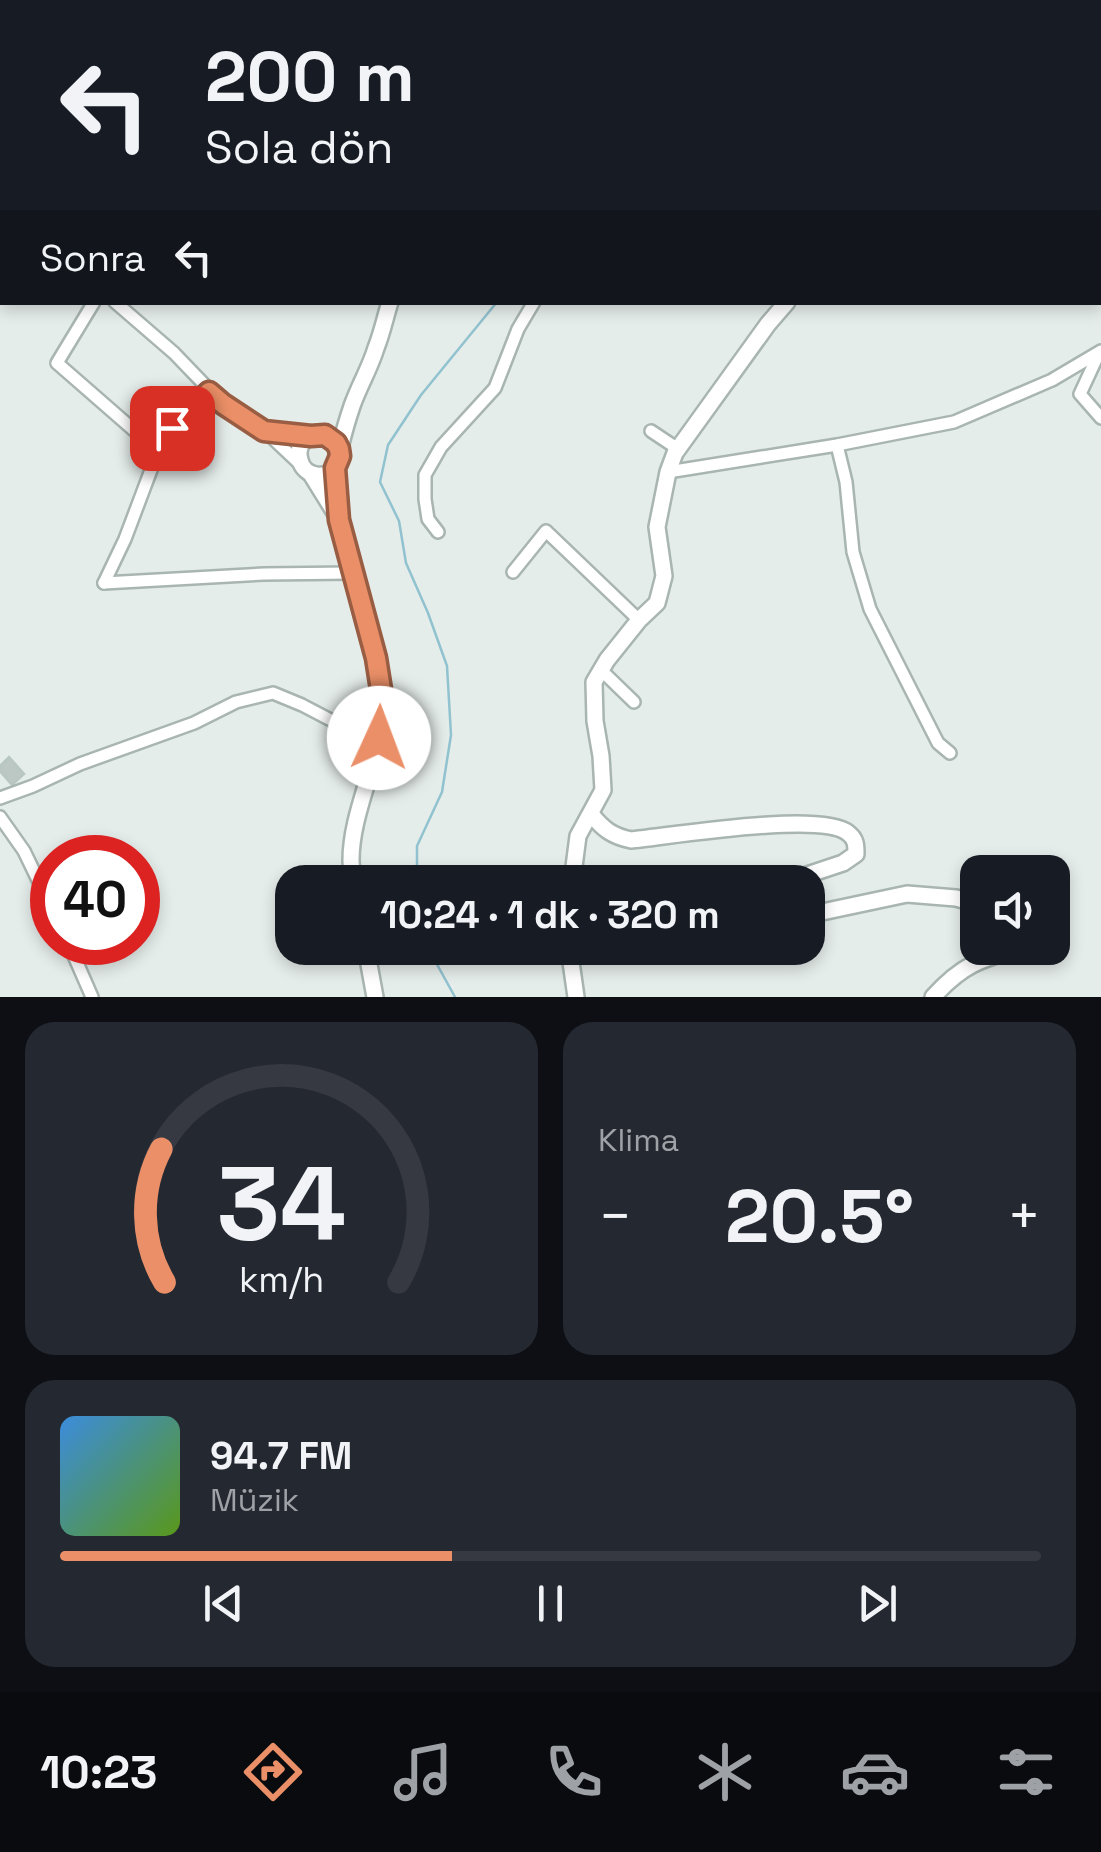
<!DOCTYPE html>
<html lang="tr">
<meta charset="utf-8">
<style>
body{margin:0;font-family:"Space Grotesk",sans-serif;background:#242831;color:#f1f3f6;height:100vh;display:flex;flex-direction:column;font-size:38px;white-space:nowrap}
*{box-sizing:border-box;margin:0}
p{font-size:32px;color:#9ea1a6}
.icon{flex:none;width:55px;height:55px;fill:none;stroke:currentColor;stroke-width:2;stroke-linecap:round;stroke-linejoin:round}
.map{position:relative;height:997px;overflow:hidden}
.sheet{display:flex;flex-direction:column;gap:25px;padding:25px;background:#0d0f14;flex:1}
.sheet>*{flex:none}
.banner{position:absolute;left:0px;top:0px;width:1102px;height:305px;box-shadow:0 5px 15px #0003;background:#171b24;color:#f1f3f6;overflow:hidden}
.tools{position:absolute;left:960px;top:855px;display:grid;gap:20px}
.tools a{display:grid;place-items:center;width:110px;height:110px;border-radius:20px;background:#171b24;box-shadow:0 5px 15px #0003;font-size:50px}
.speed{position:absolute;left:30px;top:835px;display:flex;gap:20px;font-size:50px;font-weight:700;text-align:center}
.speed>*{display:grid;place-content:center;width:130px;height:130px;border-radius:50%;background:#171b24;box-shadow:0 5px 15px #0003;line-height:1}
.speed .limit{border:15px solid #d22;background:#fff;color:#111}
.pin{position:absolute;display:grid;place-items:center;width:85px;height:85px;color:#fff;margin:-42px;border-radius:20px;box-shadow:0 5px 15px #0006}
.me{position:absolute;width:110px;margin:-55px;rotate:2deg;stroke-linejoin:round;filter:drop-shadow(0 0 8px #0008)}
.turn{display:flex;align-items:center;gap:35px;height:210px;padding:0 40px;font-size:45px}
.turn .icon{width:130px;height:130px;stroke-width:2.5}
.turn b{display:block;font-size:70px;line-height:85px}
.then{display:flex;align-items:center;height:95px;padding:0 40px;background:#0003;gap:20px;font-size:38px}
.big{font-size:75px;font-weight:700;line-height:1.1}
.sheet .widget{flex:1;display:flex;flex-direction:column;justify-content:center;gap:15px;min-width:0;padding:0 35px;border-radius:30px;background:#242831}
.sheet .dial{align-items:center;gap:0}
.dial svg{height:260px;overflow:visible;fill:none;stroke:#363941;stroke-width:7;stroke-linecap:round;text-anchor:middle}
.dial text{fill:#f1f3f6;stroke:none}
.song{display:flex;align-items:center;gap:30px}
.cover{width:120px;height:120px;border-radius:15px;background:linear-gradient(135deg,hsl(210 70% 55%),hsl(90 70% 35%))}
.played{height:10px;border-radius:5px;background:linear-gradient(90deg,#ea8f67 40%,#363941 40%)}
.keys{display:flex;justify-content:space-around;direction:ltr}
.heat{display:flex;justify-content:space-between;align-items:center;font-size:55px;direction:ltr}
.sheet .tiles{flex:1;display:grid;gap:25px;grid-template-columns:1fr 1fr}
.widget:last-child{grid-column:span 2}
.trip{position:absolute;left:275px;top:865px;width:550px;height:100px;border-radius:30px;background:#171b24;box-shadow:0 5px 15px #0003;font-weight:700;line-height:100px;text-align:center}
.tab-bar{display:flex;height:160px;justify-content:space-around;align-items:center;background:#090b0e;color:#9ea1a6}
.tab-bar .icon{width:70px;height:70px}
.tab-bar .on{color:#ea8f67}
.tab-bar b{font-size:45px;color:#f1f3f6}
.map>svg:first-child{display:block}
.lines{fill:none;stroke-linecap:round;stroke-linejoin:round}
.stream{stroke:#91c2cf;stroke-width:2.5}
.building{fill:#bbc8c3;stroke:#b8c7c2;stroke-width:2.5}
.minor-casing{stroke:#a8b5b1;stroke-width:16}
.tertiary-casing{stroke:#a8b5b1;stroke-width:20}
.motorway-casing{stroke:#c2c9c8;stroke-width:28}
.minor{stroke:#fff;stroke-width:11}
.tertiary{stroke:#fff;stroke-width:15}
.motorway{stroke:#336961;stroke-width:22}
.route-casing{stroke:#985d43;stroke-width:25}
.route{stroke:#ea8f67;stroke-width:18}
</style>
<div class="map">
<svg width="1101" height="997" viewBox="0 0 1101 997">
<rect width="100%" height="100%" fill="#e5edea"/>
<g class="lines">
<g class="stream">
<polyline points="734,2 736,0"/>
<polyline points="417,882 417,846 442,792 451,735 447,666 428,613 406,563 399,521 380,482 388,445 421,395 497,302"/>
<polyline points="428,948 455,997"/>
</g>
</g>
<polygon class="building" points="9,757 24,774 12,785 0,771 0,766"/>
<g class="lines">
<defs>
<g id="minor">
<polyline points="377,2 383,0"/>
<polyline points="780,2 782,0"/>
<polyline points="1040,2 1045,0"/>
<polyline points="1100,84 1101,86"/>
<polyline points="0,204 2,206"/>
<polyline points="94,302 57,363 159,452"/>
<polyline points="115,302 174,353 223,404 265,431 301,465"/>
<polyline points="1099,353 1080,394 1101,418"/>
<polyline points="265,431 311,436"/>
<polyline points="651,431 678,449"/>
<polyline points="837,445 846,482 853,552 870,609 938,743 950,753"/>
<polyline points="668,472 837,445 954,422 1052,380 1101,351"/>
<polyline points="438,532 428,519 425,499 425,475 441,447 495,388 518,329 534,302"/>
<polyline points="513,572 546,531 639,620"/>
<polyline points="104,583 264,574 352,573"/>
<polyline points="104,583 125,539 154,462 172,428 209,392"/>
<polyline points="601,670 634,702"/>
<polyline points="0,798 33,786 80,764 194,723 236,702 273,693 302,705 346,728 379,738"/>
<polyline points="0,817 24,851 52,909"/>
<polyline points="68,942 92,997"/>
</g>
<g id="tertiary">
<polyline points="492,2 492,0"/>
<polyline points="0,194 2,193"/>
<path d="M339 449C326 426 293 435 300 460 304 477 327 481 336 466 341 459 339 451 341 444 344 431 348 418 352 406 359 386 370 368 376 348 382 333 385 318 390 302"/>
<path d="M335 468C338 505 342 539 352 574 363 614 379 653 382 694 387 750 351 806 351 860 351 867 353 875 354 882"/>
<polyline points="311,474 337,516"/>
<path d="M591 814C603 829 612 836 631 840 671 836 821 811 848 833 856 839 856 845 856 854L843 863 786 882"/>
<polyline points="572,882 578,836 603,790 601,756 595,721 594,682 607,660 639,620 657,603 664,576 657,527 668,472 675,453 768,324 787,302"/>
<polyline points="808,915 907,894 956,898 978,904"/>
<polyline points="366,948 375,997"/>
<polyline points="569,948 576,997"/>
<path d="M933 997C962 965 980 959 1020 948"/>
</g>
<g id="motorway">
<polyline points="871,2 879,0"/>
<polyline points="936,2 942,0"/>
<polyline points="0,92 2,92"/>
<polyline points="0,121 2,122"/>
</g>
</defs>
<use href="#minor" class="minor-casing"/>
<use href="#tertiary" class="tertiary-casing"/>
<use href="#motorway" class="motorway-casing"/>
<use href="#minor" class="minor"/>
<use href="#tertiary" class="tertiary"/>
<use href="#motorway" class="motorway"/>
</g>
<g class="lines">
<defs>
<polyline id="route" points="172,428 209,392 223,404 264,431 311,436 325,435 336,443 339,449 340,456 335,468 339,520 376,658 382,696 379,738"/>
</defs>
<use href="#route" class="route-casing"/>
<use href="#route" class="route"/>
</g>
</svg>
<div class="tools">
<a><svg class="icon" aria-label="sound" viewBox="0 0 24 24"><path d="M4 9h4l5-4v14l-5-4H4zM17 9q2 3 0 6"/></svg></a>
</div>
<div class="speed"><div class="limit">40</div></div>
<div class="pin" style="left:172px;top:428px;background:#d93025"><svg class="icon" aria-label="arrive" viewBox="0 0 24 24"><path d="M6 21V4h12l-3 4 3 4H6"/></svg></div>
<svg class="me" style="left:379px;top:738px" viewBox="-20 -20 40 40"><circle r="19" fill="#fff"/><path d="M0-13L10 11 0 6-10 11z" fill="#ea8f67"/></svg>
<div class="trip">10:24 · 1 dk · 320 m</div>
<div class="banner">
<div class="turn"><svg class="icon" aria-label="left" viewBox="0 0 24 24"><path d="M17 20v-9H6M10 6l-5 5 5 5"/></svg><div><b>200 m</b>Sola dön</div></div>
<div class="then">Sonra<svg class="icon" aria-label="left" viewBox="0 0 24 24"><path d="M17 20v-9H6M10 6l-5 5 5 5"/></svg></div>
</div>
</div>
<section class="sheet">
<div class="tiles">
<div class="widget dial"><svg viewBox="0 0 100 80">
<path d="M14 69A42 42 0 1 1 86 69"/>
<path d="M14 69A42 42 0 0 1 13 28" stroke="#ea8f67"/>
<text x="50" y="56" font-size="32" font-weight="700">34</text>
<text x="50" y="72" font-size="11">km/h</text>
</svg></div>
<div class="widget"><p>Klima</p>
<div class="heat"><a>−</a><b class="big">20.5°</b><a>+</a></div>
</div>
<div class="widget">
<div class="song"><i class="cover"></i><div><b>94.7 FM</b><p>Müzik</p></div></div>
<div class="played"></div>
<div class="keys"><svg class="icon" aria-label="previous" viewBox="0 0 24 24"><path d="M18 5L8 12l10 7zM5 5v14"/></svg><svg class="icon" aria-label="pause" viewBox="0 0 24 24"><path d="M8 5v14M16 5v14"/></svg><svg class="icon" aria-label="next" viewBox="0 0 24 24"><path d="M6 5l10 7-10 7zM19 5v14"/></svg></div>
</div>
</div>
</section>
<nav class="tab-bar">
<b>10:23</b>
<svg class="icon on" aria-label="directions" viewBox="0 0 24 24"><path d="M12 3l9 9-9 9-9-9zM9 14v-3h6M13 9l2 2-2 2"/></svg>
<svg class="icon" aria-label="music" viewBox="0 0 24 24"><path d="M9 18V5l10-2v13"/><circle cx="6" cy="18" r="3"/><circle cx="16" cy="16" r="3"/></svg>
<svg class="icon" aria-label="phone" viewBox="0 0 24 24"><path d="M5 4h4l2 5-3 2q2 4 5 5l2-3 5 2v4C11 20 4 13 5 4z"/></svg>
<svg class="icon" aria-label="climate" viewBox="0 0 24 24"><path d="M12 3v18M4 7l16 10M4 17L20 7"/></svg>
<svg class="icon" aria-label="car" viewBox="0 0 24 24"><path d="M5 17H2v-5l4-1 3-4h7l3 4 3 1v5h-3M9 17h6M6 11h13"/><circle cx="7" cy="17" r="2"/><circle cx="17" cy="17" r="2"/></svg>
<svg class="icon" aria-label="filters" viewBox="0 0 24 24"><path d="M4 7h16M4 17h16"/><circle cx="9" cy="7" r="2"/><circle cx="15" cy="17" r="2"/></svg>
</nav>
